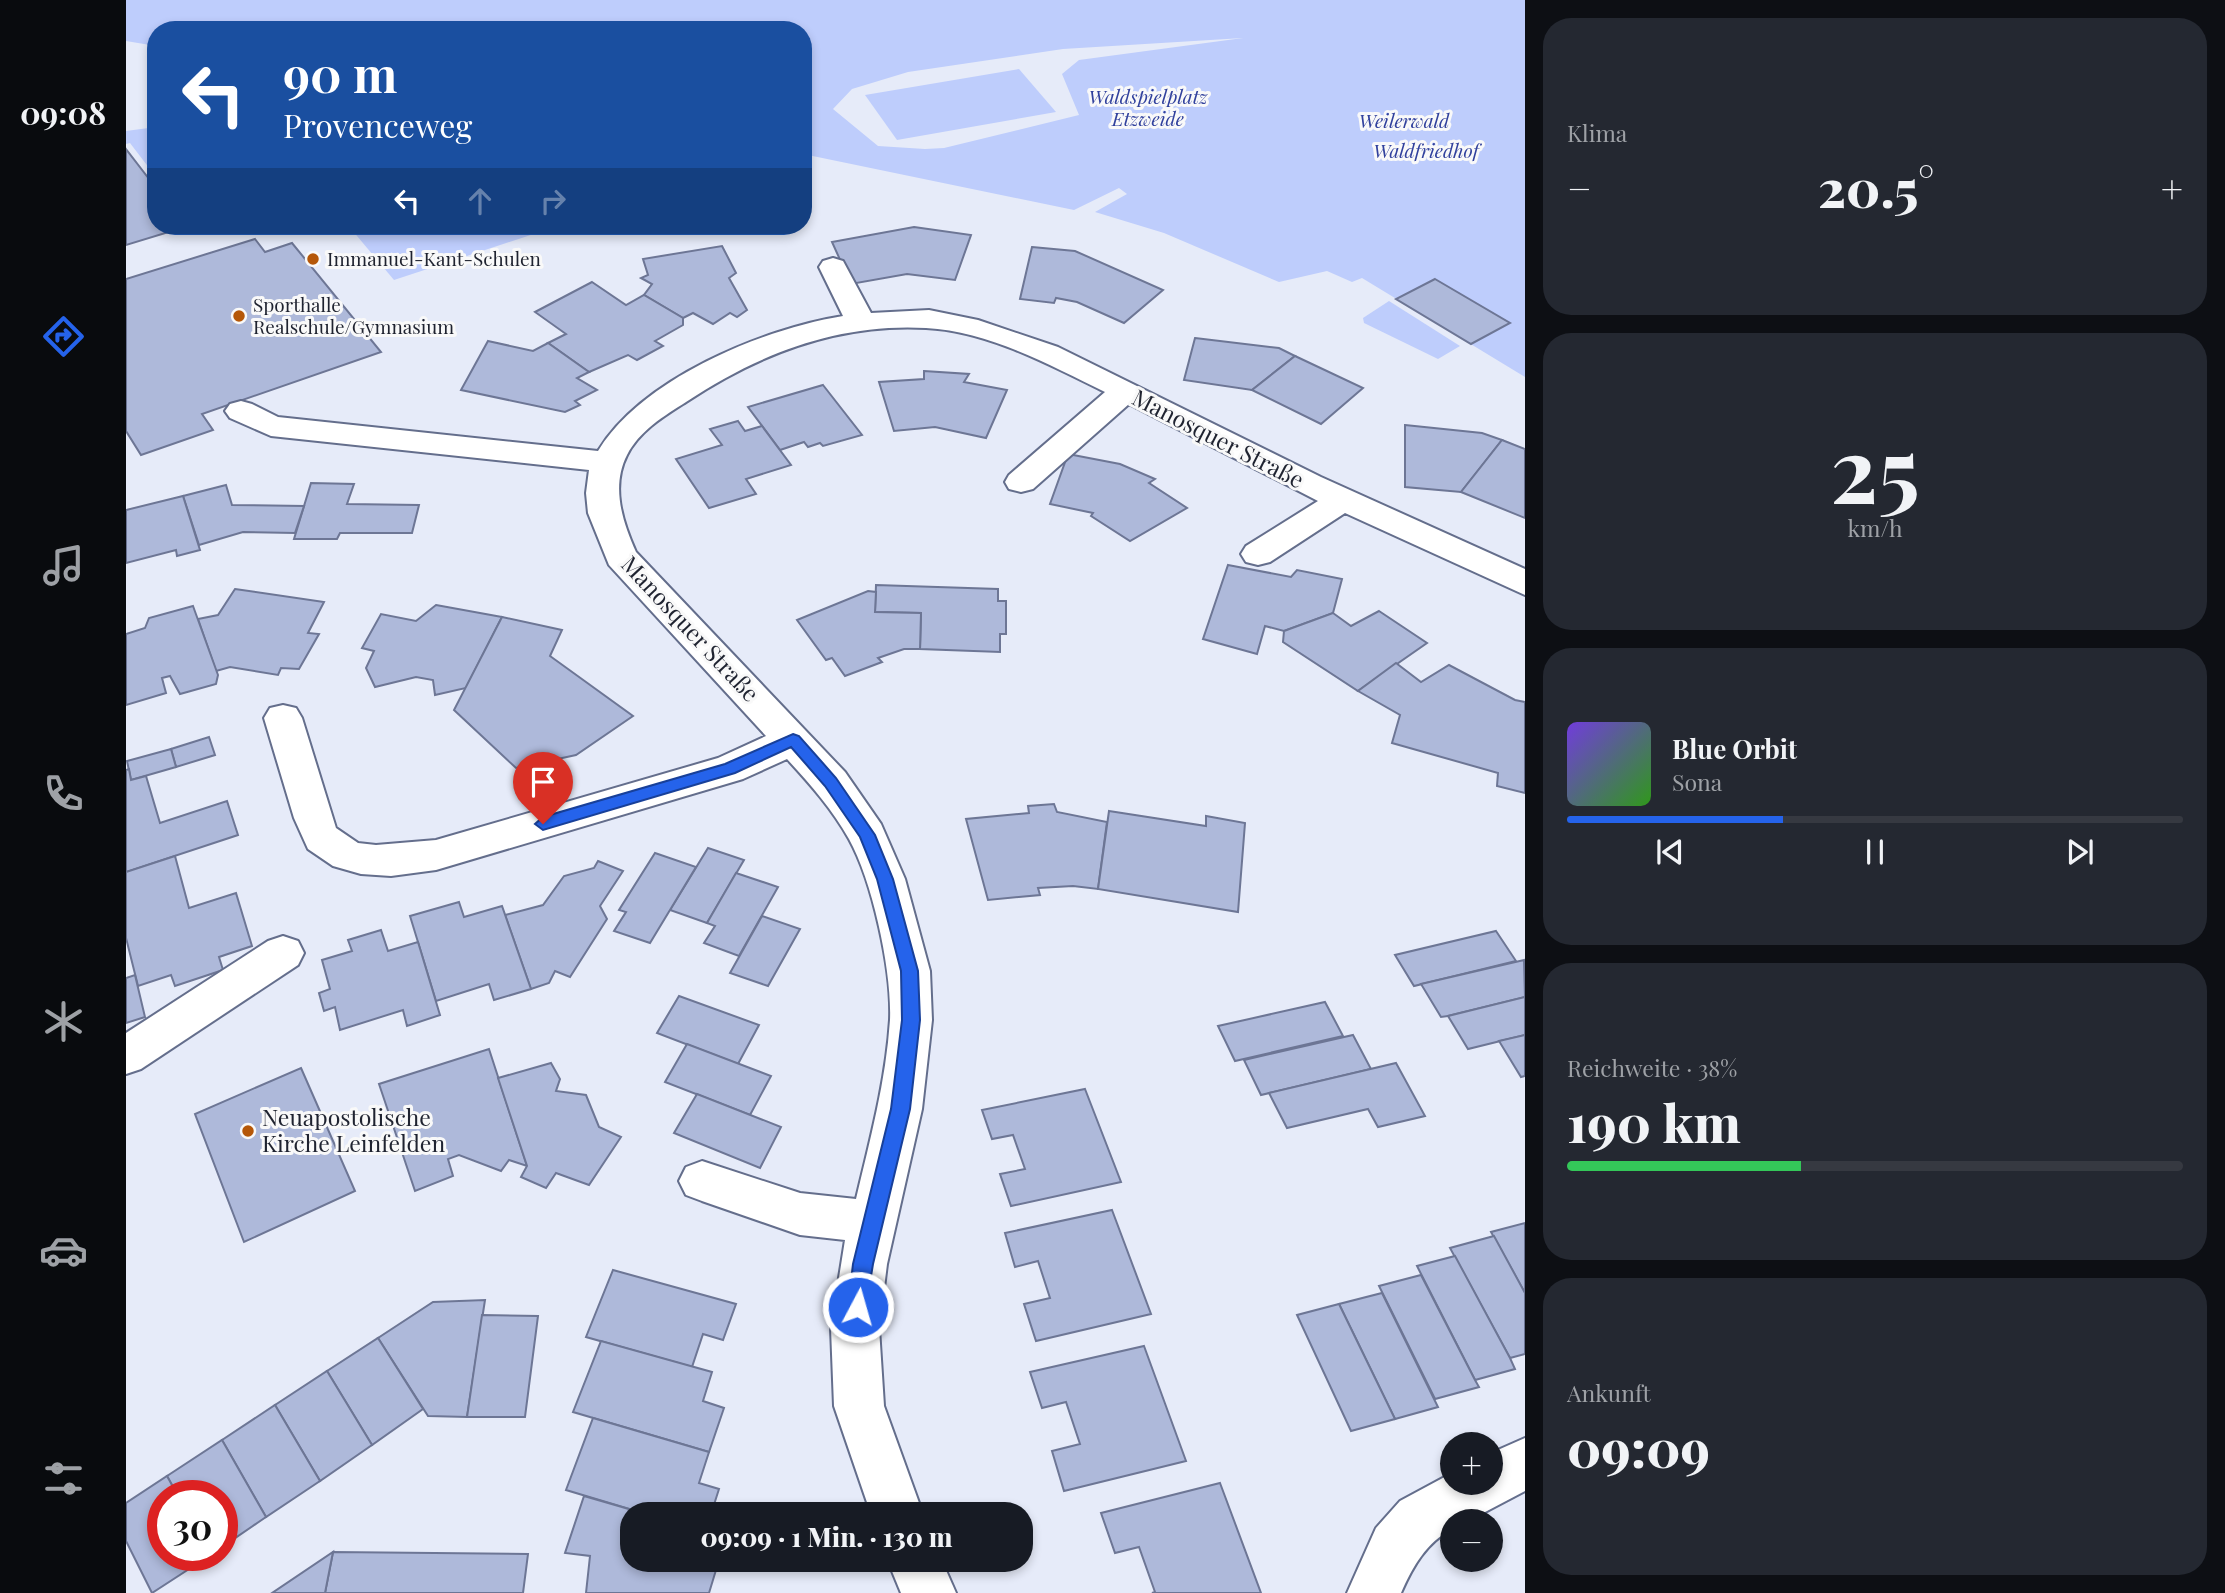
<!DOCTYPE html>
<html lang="de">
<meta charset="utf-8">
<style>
body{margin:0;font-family:"Playfair Display",serif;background:#242831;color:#f1f3f6;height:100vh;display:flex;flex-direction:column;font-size:26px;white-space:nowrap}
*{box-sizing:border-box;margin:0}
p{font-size:23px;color:#9ea1a6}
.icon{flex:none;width:38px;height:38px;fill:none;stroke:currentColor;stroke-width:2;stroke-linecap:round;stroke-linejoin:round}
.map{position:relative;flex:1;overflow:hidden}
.drawer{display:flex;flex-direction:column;gap:18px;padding:18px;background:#0d0f14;width:700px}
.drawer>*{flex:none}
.guide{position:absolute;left:21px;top:21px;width:665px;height:214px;border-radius:28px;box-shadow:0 4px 10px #0003;background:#1a4fa0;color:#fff;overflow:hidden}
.buttons{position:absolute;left:1314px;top:1432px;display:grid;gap:14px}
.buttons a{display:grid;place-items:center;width:63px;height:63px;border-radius:50%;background:#171b24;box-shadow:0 4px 10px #0003;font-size:35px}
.speed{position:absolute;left:21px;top:1480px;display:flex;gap:14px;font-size:35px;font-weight:700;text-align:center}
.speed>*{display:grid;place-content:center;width:91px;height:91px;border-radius:50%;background:#171b24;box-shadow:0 4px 10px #0003;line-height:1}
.speed .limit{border:10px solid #d22;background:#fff;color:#111}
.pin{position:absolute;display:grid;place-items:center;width:60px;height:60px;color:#fff;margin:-72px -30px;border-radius:50% 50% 50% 0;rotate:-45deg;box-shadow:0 0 7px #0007}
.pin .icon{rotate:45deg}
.me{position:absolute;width:77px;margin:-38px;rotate:6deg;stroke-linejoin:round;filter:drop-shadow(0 0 5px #0008)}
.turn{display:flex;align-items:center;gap:24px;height:147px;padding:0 21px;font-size:32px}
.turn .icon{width:91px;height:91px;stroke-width:2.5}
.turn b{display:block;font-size:49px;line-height:60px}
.lanes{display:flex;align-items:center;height:66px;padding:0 21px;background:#0003;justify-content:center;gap:35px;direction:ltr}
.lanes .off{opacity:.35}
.big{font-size:52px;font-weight:800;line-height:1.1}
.drawer .card{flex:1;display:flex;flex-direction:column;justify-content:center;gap:10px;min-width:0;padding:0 24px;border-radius:28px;background:#242831}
.drawer .dial{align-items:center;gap:0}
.dial b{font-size:91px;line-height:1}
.song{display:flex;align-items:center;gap:21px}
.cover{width:84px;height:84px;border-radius:10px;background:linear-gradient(135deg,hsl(260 70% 55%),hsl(110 70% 35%))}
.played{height:7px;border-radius:4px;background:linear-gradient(90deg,#2563eb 35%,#363941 35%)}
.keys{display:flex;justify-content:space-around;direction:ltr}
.heat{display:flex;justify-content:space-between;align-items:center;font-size:38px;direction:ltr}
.charge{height:10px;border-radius:5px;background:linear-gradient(90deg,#34c759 38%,#363941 0)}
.trip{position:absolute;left:494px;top:1502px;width:413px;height:70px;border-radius:28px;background:#171b24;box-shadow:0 4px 10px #0003;font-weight:800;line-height:70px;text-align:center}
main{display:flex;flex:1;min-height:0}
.menu{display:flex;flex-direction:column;width:126px;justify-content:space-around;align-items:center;background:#090b0e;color:#9ea1a6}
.menu .icon{width:49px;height:49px}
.menu .selected{color:#2563eb}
.menu b{font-size:32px;color:#f1f3f6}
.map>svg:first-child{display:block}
.green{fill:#becdfc;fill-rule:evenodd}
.building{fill:#aeb9da;stroke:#6d7695;stroke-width:2}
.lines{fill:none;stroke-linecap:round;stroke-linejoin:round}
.minor-casing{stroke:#646e8c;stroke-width:4}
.minor{fill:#fff;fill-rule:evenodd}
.route{fill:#2563eb;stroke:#184099;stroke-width:2}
.poi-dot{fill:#b55708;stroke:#f9f9f9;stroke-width:2.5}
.labels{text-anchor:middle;stroke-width:6;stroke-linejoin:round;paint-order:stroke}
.far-park-label{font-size:19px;font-style:italic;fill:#31419d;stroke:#f9f9f9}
.far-poi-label{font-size:19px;fill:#1f2330;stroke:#f9f9f9;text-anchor:start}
.street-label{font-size:23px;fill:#1f2330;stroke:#f9f9f9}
.poi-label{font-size:23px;fill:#1f2330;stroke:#f9f9f9;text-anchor:start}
</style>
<main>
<nav class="menu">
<b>09:08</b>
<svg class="icon selected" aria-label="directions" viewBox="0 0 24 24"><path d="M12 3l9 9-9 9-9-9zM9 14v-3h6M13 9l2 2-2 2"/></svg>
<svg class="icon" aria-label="music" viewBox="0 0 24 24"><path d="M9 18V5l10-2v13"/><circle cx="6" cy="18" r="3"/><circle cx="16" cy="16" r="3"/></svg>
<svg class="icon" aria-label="phone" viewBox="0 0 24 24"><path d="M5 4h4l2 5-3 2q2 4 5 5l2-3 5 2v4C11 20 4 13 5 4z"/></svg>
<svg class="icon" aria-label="climate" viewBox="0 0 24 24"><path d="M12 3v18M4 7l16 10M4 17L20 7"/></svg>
<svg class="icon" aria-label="car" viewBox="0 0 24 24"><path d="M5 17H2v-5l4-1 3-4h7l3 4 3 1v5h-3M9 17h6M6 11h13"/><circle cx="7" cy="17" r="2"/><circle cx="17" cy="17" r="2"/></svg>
<svg class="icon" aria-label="filters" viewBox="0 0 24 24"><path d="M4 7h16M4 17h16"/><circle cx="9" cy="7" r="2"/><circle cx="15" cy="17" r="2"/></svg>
</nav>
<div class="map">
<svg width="1399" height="1593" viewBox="0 0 1399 1593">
<rect width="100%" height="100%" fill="#e6ebf9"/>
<g class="green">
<path d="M0 0H1399V377L1236 278 1226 282 1201 271 1153 282 1038 233 969 212 1001 194 993 188 948 210 677 154V30H30V46L0 41ZM1117 38 953 60 936 74 953 115 818 148 799 149 752 146 707 109 726 89 782 72 937 49Z"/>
<polygon points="893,69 930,112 771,140 739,95"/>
<polygon points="30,127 30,177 4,143 0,144 0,131"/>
<polygon points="241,226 432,226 268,280 226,230"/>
<polygon points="1263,301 1334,346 1312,359 1238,323 1237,318"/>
</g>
<g class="building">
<polygon points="0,149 30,188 30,226 59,227 0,245"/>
<polygon points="788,227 845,235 829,280 781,274 725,284 706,242"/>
<polygon points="129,239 139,252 166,243 255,352 76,414 87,430 15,455 0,431 0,279"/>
<polygon points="596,246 610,273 603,278 621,310 611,317 604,313 587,324 567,313 557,318 518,295 526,284 515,278 522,275 517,259"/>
<polygon points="906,247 949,251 1037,290 998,323 951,302 930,298 928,303 894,299"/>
<polygon points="1309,279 1384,323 1345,344 1270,299"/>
<polygon points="466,282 500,305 518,295 557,318 557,325 529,341 537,346 511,360 502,355 463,372 422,343 440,334 409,312"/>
<polygon points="1069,338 1153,348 1169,356 1126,390 1058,380"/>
<polygon points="362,341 407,351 422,343 463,372 451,378 471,390 449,401 454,405 439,412 335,390"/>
<polygon points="1169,356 1237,388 1195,424 1126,390"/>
<polygon points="798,371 843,374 838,382 881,390 860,438 809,427 768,431 753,382 798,379"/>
<polygon points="697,385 736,435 697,446 694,443 682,447 678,442 654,450 622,407"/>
<polygon points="612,421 619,431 636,426 665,465 620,479 630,494 583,508 550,459 596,445 584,429"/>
<polygon points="1279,425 1356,433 1376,440 1335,492 1279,487"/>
<polygon points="1376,440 1399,449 1399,518 1335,492"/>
<polygon points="942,454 994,464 1029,479 1023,483 1061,508 1004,541 965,516 967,513 924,504"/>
<polygon points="185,483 228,484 221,504 293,505 286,533 214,533 211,539 168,539"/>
<polygon points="100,485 106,505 178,506 169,533 117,532 73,545 57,496"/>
<polygon points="57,496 74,550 51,556 50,550 0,563 0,510"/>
<polygon points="1102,565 1165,577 1171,570 1216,579 1207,613 1158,631 1139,626 1131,654 1077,639"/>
<polygon points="750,585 872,589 872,601 880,601 880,634 874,634 874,652 794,649 795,613 749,612"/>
<polygon points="109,589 198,602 182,633 193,634 173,669 155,668 152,675 104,667 90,671 72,619 92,615"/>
<polygon points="742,591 750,592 749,612 795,613 794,649 778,649 752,658 756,662 719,676 706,658 700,660 671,620"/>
<polygon points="310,605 376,617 340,688 309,695 307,680 290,677 249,687 240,668 248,651 236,648 255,614 290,621"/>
<polygon points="67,606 92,675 90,684 54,694 44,676 36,678 40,693 0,705 0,634 19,628 23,618"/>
<polygon points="1253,611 1301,643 1232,691 1157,642 1158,631 1207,613 1225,626"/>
<polygon points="376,617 436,630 424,656 507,716 450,755 390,768 328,710"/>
<polygon points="1270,663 1295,682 1323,665 1389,700 1399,702 1399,793 1371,786 1372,773 1266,743 1274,715 1232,691"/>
<polygon points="83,737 89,755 50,767 45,749"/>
<polygon points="45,749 50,767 5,780 1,761"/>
<polygon points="3,769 5,780 20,776 34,823 101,801 112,835 0,872 0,770"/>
<polygon points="928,804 931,812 981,822 972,889 947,886 912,888 914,895 862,900 840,819 903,813 902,806"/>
<polygon points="983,811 1080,826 1080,816 1119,823 1112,912 972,889"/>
<polygon points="582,848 618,860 581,923 544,910"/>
<polygon points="529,853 570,867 524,943 488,931 500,912 493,910"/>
<polygon points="49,856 63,908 110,893 126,946 93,957 97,970 49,986 45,975 12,986 0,938 0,872"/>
<polygon points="472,861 497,871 474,906 481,919 444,977 429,971 423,983 405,989 379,915 417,905 438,876 468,868"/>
<polygon points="610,873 652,887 613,956 578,943 589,926 581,923"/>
<polygon points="333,902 338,917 376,906 405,989 368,1000 363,984 310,1001 284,916"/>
<polygon points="636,916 674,929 642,986 604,973"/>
<polygon points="255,930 262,951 292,942 314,1015 281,1026 277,1010 214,1030 209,1007 198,1011 193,993 204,989 196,960 226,951 222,940"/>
<polygon points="1370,931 1390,961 1288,986 1269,955"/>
<polygon points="1398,960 1399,997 1322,1016 1315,1017 1295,984"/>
<polygon points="9,975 19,1017 0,1023 0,978"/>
<polygon points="553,996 633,1025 612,1064 531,1033"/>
<polygon points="1399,997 1399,1035 1342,1049 1322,1016"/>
<polygon points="1199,1002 1217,1036 1109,1061 1092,1026"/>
<polygon points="1227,1035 1245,1069 1135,1095 1118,1060"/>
<polygon points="1399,1035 1399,1076 1395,1077 1373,1041"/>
<polygon points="561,1044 645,1076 624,1115 539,1082"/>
<polygon points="363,1049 401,1166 383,1160 375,1171 333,1155 322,1159 327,1176 289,1191 253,1084"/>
<polygon points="425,1063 434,1079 430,1091 460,1095 473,1127 495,1137 463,1185 430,1173 420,1188 395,1177 401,1166 372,1078"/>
<polygon points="1270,1063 1299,1116 1252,1127 1242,1109 1161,1128 1143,1093"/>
<polygon points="175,1068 229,1191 118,1242 69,1114"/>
<polygon points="959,1089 995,1182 885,1206 874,1174 899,1169 887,1135 866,1139 856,1110"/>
<polygon points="571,1094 655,1127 634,1168 548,1133"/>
<polygon points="986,1210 1025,1314 910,1341 898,1304 924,1298 912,1261 889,1267 879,1233"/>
<polygon points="1399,1223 1399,1293 1365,1232"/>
<polygon points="1368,1236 1399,1293 1399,1354 1384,1358 1324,1248"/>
<polygon points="1329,1256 1384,1358 1389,1369 1349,1380 1291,1266"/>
<polygon points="487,1270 610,1304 597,1340 577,1334 566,1367 460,1337"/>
<polygon points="1295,1275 1349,1380 1353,1387 1309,1399 1253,1286"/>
<polygon points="1256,1293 1312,1407 1269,1419 1213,1304"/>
<polygon points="359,1300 341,1417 302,1416 252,1338 307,1302"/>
<polygon points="1213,1304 1269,1419 1225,1431 1171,1315"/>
<polygon points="356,1315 412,1316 399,1417 341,1417"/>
<polygon points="252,1338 297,1409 246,1445 201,1371"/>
<polygon points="475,1341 586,1372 577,1401 598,1408 583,1452 447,1412"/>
<polygon points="1018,1346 1060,1461 938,1491 926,1451 954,1444 940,1402 916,1408 904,1372"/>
<polygon points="201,1371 246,1445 194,1481 149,1405"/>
<polygon points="149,1405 194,1481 140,1517 96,1440"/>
<polygon points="467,1418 583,1452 573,1483 593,1489 585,1514 520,1514 440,1490"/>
<polygon points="96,1440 140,1517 96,1547 96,1496 52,1496 41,1476"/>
<polygon points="41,1476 52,1496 37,1496 37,1556 83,1556 26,1593 0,1541 0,1503"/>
<polygon points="1094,1483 1135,1593 1026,1593 1029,1592 1013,1547 989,1553 975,1513"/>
<polygon points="458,1496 520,1514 506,1514 506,1559 569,1559 567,1564 590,1570 583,1593 460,1593 464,1556 439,1553"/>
<polygon points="207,1552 402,1554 397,1593 199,1593"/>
<polygon points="207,1552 199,1593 146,1593"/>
</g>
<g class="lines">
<defs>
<g id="minor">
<path d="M707 258 717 261 745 313 803 310 852 320 932 347 1195 477 1399 569V595L1219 513 1144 562 1132 565 1120 562 1115 554 1120 546 1192 501 1003 404 907 489 895 492 883 489 879 482 883 475 979 392C924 365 862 331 800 328 712 323 632 354 560 402 538 416 513 431 501 455 485 486 496 521 510 552L719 772 755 824 779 879 804 971 806 1020 796 1109 761 1264 753 1328 758 1406 797 1514H745L708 1406 705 1328 719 1240 674 1235 576 1201 560 1195 553 1181 560 1167 576 1161 674 1193 730 1199C744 1140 760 1081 764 1020 766 972 747 882 723 839 706 809 684 784 661 759L617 779 310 870 265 876 235 874 207 866 182 849 168 818 138 718 144 708 157 705 170 708 176 718 210 828 232 843 250 845 310 840 592 758 640 736 483 565 462 513 460 493 463 470 145 436 104 418 99 411 104 404 115 401 126 404 152 417 472 451C516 379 636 329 717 316L693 267 697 261Z"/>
<polygon points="157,936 172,941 178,953 172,965 15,1069 0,1074 0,1033 142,941"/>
<path d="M1399 1438V1491L1342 1521H1326V1529C1300 1543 1287 1566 1275 1593H1221L1250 1528 1274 1501 1326 1473V1482H1365V1453Z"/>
<polygon points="761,1559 815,1559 830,1593 775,1593"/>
</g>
</defs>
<use href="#minor" class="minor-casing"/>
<use href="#minor" class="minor"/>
</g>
<polygon class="route" points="667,734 673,736 710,778 749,835 767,879 792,971 794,1020 784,1109 747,1264 739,1313 732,1316 725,1313 722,1307 727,1264 765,1109 776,1020 775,971 751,879 734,837 699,786 665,747 609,773 417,830 409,824 417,817 599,764"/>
<g class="poi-dot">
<circle cx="187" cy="259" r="7"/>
<circle cx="113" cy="316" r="7"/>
<circle cx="122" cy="1131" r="7"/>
</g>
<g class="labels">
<g class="far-park-label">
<text x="1022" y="104">Waldspielplatz<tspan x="1022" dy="22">Etzweide</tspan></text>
<text x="1278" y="128">Weilerwald</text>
<text x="1300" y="158">Waldfriedhof</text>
</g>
<g class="far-poi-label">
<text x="201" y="266">Immanuel-Kant-Schulen</text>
<text x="127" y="312">Sporthalle<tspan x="127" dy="22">Realschule/Gymnasium</tspan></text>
</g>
<g class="street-label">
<text transform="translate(1092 439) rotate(27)" y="8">Manosquer Straße</text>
<text transform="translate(564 629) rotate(47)" y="8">Manosquer Straße</text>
</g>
<g class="poi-label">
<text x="136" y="1126">Neuapostolische<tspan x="136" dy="26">Kirche Leinfelden</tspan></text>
</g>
</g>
</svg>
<div class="buttons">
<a>+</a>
<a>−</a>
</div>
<div class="speed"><div class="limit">30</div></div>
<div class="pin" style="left:417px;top:824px;background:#d93025"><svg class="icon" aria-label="arrive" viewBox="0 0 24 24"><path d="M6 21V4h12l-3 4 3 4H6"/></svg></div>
<svg class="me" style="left:732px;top:1307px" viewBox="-20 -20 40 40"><circle r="17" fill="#2563eb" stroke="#fff" stroke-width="3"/><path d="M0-11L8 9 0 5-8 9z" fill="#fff"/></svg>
<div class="trip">09:09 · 1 Min. · 130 m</div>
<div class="guide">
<div class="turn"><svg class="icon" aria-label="left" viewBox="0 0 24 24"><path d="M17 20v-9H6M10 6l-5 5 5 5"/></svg><div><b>90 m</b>Provenceweg</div></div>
<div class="lanes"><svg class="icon" aria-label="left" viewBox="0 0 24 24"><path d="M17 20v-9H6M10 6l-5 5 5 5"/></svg><svg class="icon off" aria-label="ahead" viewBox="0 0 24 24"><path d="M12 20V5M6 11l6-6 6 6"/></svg><svg class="icon off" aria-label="right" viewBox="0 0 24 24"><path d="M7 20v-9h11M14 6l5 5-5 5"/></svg></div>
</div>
</div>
<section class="drawer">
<div class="card"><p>Klima</p>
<div class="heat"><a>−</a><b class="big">20.5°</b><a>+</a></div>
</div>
<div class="card dial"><b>25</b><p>km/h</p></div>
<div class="card">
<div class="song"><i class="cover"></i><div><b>Blue Orbit</b><p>Sona</p></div></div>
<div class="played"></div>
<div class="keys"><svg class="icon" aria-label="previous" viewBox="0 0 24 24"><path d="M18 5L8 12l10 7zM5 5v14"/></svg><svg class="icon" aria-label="pause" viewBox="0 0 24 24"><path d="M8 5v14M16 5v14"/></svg><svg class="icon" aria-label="next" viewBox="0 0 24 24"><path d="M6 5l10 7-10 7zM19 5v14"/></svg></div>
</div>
<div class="card"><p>Reichweite · 38%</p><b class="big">190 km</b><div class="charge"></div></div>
<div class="card"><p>Ankunft</p><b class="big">09:09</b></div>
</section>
</main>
